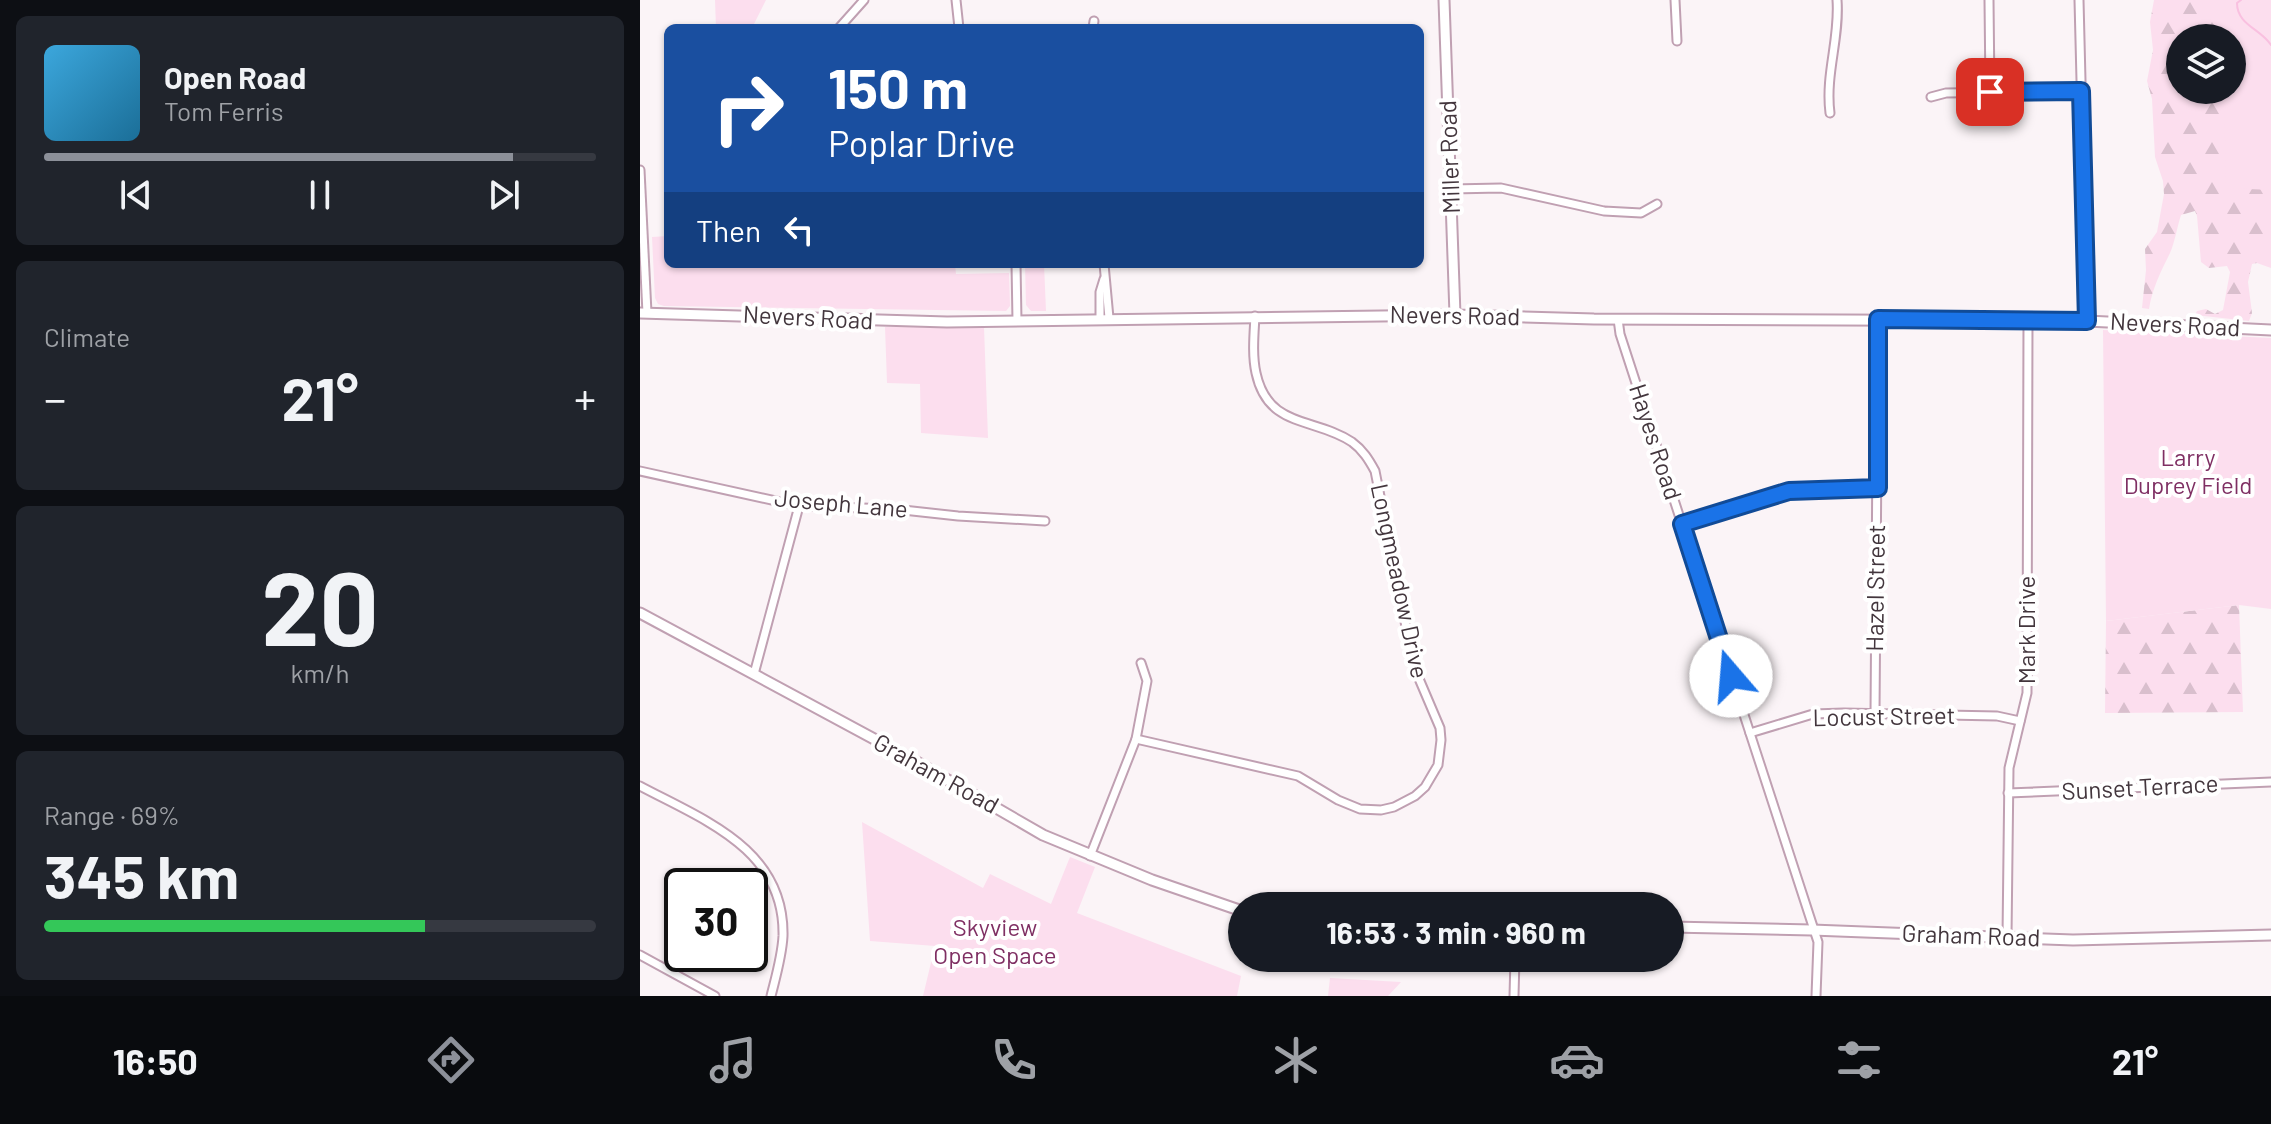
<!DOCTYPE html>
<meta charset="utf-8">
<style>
body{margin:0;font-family:Barlow,sans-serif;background:#20242c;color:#f1f3f6;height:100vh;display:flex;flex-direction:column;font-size:30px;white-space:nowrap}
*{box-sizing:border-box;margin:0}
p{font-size:26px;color:#9ea1a6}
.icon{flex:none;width:44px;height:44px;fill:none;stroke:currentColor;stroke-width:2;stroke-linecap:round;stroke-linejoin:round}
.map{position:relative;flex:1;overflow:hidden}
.details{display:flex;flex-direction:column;gap:16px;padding:16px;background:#0d0f14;width:640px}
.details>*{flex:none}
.hud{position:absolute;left:24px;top:24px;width:760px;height:244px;border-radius:12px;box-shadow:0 2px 6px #0004;background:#1a4fa0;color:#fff;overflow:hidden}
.fabs{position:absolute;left:1526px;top:24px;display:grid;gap:16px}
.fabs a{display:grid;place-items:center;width:80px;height:80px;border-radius:50%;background:#171b24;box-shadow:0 2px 6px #0004;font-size:40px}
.speed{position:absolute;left:24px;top:868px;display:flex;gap:16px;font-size:40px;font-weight:700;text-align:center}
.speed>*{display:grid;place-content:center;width:104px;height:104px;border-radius:50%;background:#171b24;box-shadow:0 2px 6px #0004;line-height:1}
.speed .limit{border:4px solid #111;border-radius:12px;background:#fff;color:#111}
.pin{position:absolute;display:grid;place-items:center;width:68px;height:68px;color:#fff;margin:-34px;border-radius:16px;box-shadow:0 4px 12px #0006}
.me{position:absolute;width:88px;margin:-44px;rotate:342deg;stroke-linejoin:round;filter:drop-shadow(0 0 6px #0008)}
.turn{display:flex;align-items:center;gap:28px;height:168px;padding:0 32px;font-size:36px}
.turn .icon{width:104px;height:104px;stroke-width:2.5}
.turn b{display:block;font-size:56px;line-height:68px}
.then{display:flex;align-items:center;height:76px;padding:0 32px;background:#0003;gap:16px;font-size:30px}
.big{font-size:60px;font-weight:700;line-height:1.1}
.details .card{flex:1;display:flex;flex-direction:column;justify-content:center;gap:12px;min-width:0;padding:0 28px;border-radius:12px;background:#20242c}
.details .dial{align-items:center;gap:0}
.dial b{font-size:104px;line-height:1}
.song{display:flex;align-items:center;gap:24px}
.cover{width:96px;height:96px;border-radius:12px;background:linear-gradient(135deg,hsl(200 70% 55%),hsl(200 70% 35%))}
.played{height:8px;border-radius:4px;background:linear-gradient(90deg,#8c9099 85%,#363941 85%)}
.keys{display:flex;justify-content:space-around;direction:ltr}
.heat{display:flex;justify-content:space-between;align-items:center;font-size:44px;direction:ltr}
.charge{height:12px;border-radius:6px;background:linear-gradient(90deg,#34c759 69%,#363941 0)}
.trip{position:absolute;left:588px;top:892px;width:456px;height:80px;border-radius:40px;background:#171b24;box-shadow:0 2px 6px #0004;font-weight:700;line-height:80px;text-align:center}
.tabs{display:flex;height:128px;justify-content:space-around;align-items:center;background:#090b0e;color:#9ea1a6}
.tabs .icon{width:56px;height:56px}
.tabs .current{color:#8c9099}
.tabs b{font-size:36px;color:#f1f3f6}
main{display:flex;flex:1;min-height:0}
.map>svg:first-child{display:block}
.forest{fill:url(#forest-firs);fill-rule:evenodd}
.park{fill:#fcdeee}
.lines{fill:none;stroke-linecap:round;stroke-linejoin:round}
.stream{stroke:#f9c0e0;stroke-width:2}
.minor-casing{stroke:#c0a0b2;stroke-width:11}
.tertiary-casing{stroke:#c0a0b2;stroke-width:13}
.minor{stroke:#fff;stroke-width:7}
.tertiary{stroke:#fff;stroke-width:9}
.route-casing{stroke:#114b97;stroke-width:20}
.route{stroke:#1a73e8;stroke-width:14}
.labels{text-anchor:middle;stroke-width:8;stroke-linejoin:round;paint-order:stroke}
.street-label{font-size:24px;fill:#43363d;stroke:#fff}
.park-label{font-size:24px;fill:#7f2f63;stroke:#fff}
</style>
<main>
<section class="details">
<div class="card">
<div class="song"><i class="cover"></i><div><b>Open Road</b><p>Tom Ferris</p></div></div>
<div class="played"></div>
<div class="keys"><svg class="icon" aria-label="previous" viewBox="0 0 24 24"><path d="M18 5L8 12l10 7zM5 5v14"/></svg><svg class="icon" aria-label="pause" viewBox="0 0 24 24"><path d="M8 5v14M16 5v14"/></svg><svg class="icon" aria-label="next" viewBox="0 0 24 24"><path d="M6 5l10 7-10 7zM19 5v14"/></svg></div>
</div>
<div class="card"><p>Climate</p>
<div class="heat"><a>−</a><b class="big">21°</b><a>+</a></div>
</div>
<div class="card dial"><b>20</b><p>km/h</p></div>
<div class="card"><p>Range · 69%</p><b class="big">345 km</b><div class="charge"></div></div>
</section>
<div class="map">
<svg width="1631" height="996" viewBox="0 0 1631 996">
<defs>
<pattern id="forest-firs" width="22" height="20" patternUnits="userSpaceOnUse" patternTransform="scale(2)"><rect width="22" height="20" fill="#fcdeee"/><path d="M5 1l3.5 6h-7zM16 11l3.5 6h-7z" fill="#d9bfcd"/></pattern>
</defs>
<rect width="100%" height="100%" fill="#fbf4f7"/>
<g class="forest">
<path d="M1514 0H1631V268L1617 263 1612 264 1608 282 1612 313 1609 321 1555 315 1557 311 1566 309 1575 314 1583 310 1590 272 1587 266 1569 268 1561 262 1557 216 1555 211 1541 215C1537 227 1535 242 1530 253 1521 271 1512 289 1509 309L1502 308 1506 270 1505 249 1517 232 1524 194 1523 181 1515 157 1512 99 1507 81 1513 50 1510 22ZM1540 38H1592V90H1540Z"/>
<polygon points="1599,605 1603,712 1465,713 1466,621"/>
</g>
<g class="park">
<polygon points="75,0 126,0 112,28 76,28"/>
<polygon points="1555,0 1631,0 1631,190 1586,188 1584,90 1592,90 1592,38 1583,38 1583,25 1555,9"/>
<polygon points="28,236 28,264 315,264 316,274 369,273 370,306 366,311 24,306 18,304 15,298 12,237"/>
<polygon points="385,264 404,264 406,311 391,311 386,305"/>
<polygon points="245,327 344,327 348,438 281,433 280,384 247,383"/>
<polygon points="1463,330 1631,338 1631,609 1599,605 1466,621"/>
<polygon points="222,822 343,888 350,874 411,904 430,857 455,867 437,913 601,976 597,996 283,996 295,946 230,941"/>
<polygon points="690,978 761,982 748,996 688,996"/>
</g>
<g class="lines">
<path class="stream" d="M1601 0 1597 3C1597 25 1621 29 1631 45"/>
<defs>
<g id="minor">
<polyline points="316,0 319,28"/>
<polyline points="1035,0 1037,41"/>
<polyline points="1349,0 1350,92"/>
<polyline points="1439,0 1447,321"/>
<polyline points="199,28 224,0"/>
<polyline points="453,28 454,21"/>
<polyline points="1291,97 1306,93 1441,91"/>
<path d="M1190 113C1185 74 1200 38 1197 0"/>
<polyline points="0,170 7,313"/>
<polyline points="811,189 861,188 964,211 1001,213 1017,204"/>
<polyline points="376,264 377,321"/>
<polyline points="464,264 469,318"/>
<polyline points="460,319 460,292 464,279"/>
<polyline points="978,319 980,334 1178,942 1176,996"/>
<polyline points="0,471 159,506 254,509 318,516 405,521"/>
<polyline points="1042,524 1149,491 1194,488 1238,488"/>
<polyline points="114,674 159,506"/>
<polyline points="1235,713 1238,319"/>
<polyline points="1110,733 1173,714 1204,713 1357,716 1380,721"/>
<path d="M496 739 658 776 698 800 720 809 741 810 754 807 775 796 785 787 798 765 801 740 800 728 774 667 735 471C729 460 723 450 712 442 675 417 628 429 616 373 612 355 614 335 615 316"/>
<path d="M0 786C64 820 145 849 143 936 142 956 136 976 131 996"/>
<polyline points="1368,793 1631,782"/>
<polyline points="450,856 496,739 507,681 501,663"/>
<polyline points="1367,937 1369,768 1387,693 1388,321"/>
<polyline points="0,955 75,996"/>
<polyline points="874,996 875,958"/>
</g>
<g id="tertiary">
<polyline points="804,0 815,315"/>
<polyline points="0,313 307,322 815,315 954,319 1447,321 1631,330"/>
<polyline points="0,613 275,761 403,835 512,880 602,911"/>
<polyline points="1030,927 1172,930 1433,940 1631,935"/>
</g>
</defs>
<use href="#minor" class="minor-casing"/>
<use href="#tertiary" class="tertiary-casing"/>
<use href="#minor" class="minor"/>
<use href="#tertiary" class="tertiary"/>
</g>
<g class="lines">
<defs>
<polyline id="route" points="1091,676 1042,524 1149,491 1238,488 1238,319 1447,321 1441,91 1350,92"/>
</defs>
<use href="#route" class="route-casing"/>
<use href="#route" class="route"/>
</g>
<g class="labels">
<g class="street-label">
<text transform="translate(810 157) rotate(-92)" y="8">Miller Road</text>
<text transform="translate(815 316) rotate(1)" y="8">Nevers Road</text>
<text transform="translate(168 318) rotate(3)" y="8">Nevers Road</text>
<text transform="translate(1535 325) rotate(3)" y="8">Nevers Road</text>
<text transform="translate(1015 442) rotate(72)" y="8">Hayes Road</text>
<text transform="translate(201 504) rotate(5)" y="8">Joseph Lane</text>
<text transform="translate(759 581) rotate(78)" y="8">Longmeadow Drive</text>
<text transform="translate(1236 588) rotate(-89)" y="8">Hazel Street</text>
<text transform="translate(1387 630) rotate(-90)" y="8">Mark Drive</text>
<text transform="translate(1244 717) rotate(-1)" y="8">Locust Street</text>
<text transform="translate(296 774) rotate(29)" y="8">Graham Road</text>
<text transform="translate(1500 788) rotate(-3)" y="8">Sunset Terrace</text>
<text transform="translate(1331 936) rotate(2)" y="8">Graham Road</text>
</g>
<g class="park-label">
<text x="1548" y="466">Larry<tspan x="1548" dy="28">Duprey Field</tspan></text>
<text x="355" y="936">Skyview<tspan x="355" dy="28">Open Space</tspan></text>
</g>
</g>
</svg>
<div class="fabs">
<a><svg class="icon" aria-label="layers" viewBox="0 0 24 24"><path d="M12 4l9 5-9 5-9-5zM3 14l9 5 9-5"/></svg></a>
</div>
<div class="speed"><div class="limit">30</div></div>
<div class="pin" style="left:1350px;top:92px;background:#d93025"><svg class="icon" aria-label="arrive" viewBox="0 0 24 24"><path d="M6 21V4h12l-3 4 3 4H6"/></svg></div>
<svg class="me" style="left:1091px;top:676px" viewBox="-20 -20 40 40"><circle r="19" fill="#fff"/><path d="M0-13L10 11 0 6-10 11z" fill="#1a73e8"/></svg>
<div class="trip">16:53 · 3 min · 960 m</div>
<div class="hud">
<div class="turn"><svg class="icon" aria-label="right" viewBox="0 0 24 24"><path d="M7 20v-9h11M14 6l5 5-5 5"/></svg><div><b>150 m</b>Poplar Drive</div></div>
<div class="then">Then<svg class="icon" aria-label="left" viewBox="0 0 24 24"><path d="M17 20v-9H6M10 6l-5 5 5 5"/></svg></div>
</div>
</div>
</main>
<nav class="tabs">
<b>16:50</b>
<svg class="icon current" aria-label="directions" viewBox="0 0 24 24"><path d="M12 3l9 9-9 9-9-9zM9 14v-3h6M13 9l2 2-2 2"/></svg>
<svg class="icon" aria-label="music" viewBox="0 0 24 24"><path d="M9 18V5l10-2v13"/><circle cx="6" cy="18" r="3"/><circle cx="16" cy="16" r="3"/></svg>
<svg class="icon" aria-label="phone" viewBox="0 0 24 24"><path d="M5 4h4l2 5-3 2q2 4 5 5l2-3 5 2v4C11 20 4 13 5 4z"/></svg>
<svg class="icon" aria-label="climate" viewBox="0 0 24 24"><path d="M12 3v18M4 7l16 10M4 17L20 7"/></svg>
<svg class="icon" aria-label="car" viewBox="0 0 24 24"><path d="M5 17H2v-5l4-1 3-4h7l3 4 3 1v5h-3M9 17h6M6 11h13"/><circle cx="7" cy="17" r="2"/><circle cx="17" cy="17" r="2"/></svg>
<svg class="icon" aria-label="filters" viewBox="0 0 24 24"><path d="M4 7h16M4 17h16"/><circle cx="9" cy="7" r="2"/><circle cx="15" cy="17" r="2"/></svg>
<b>21°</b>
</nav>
